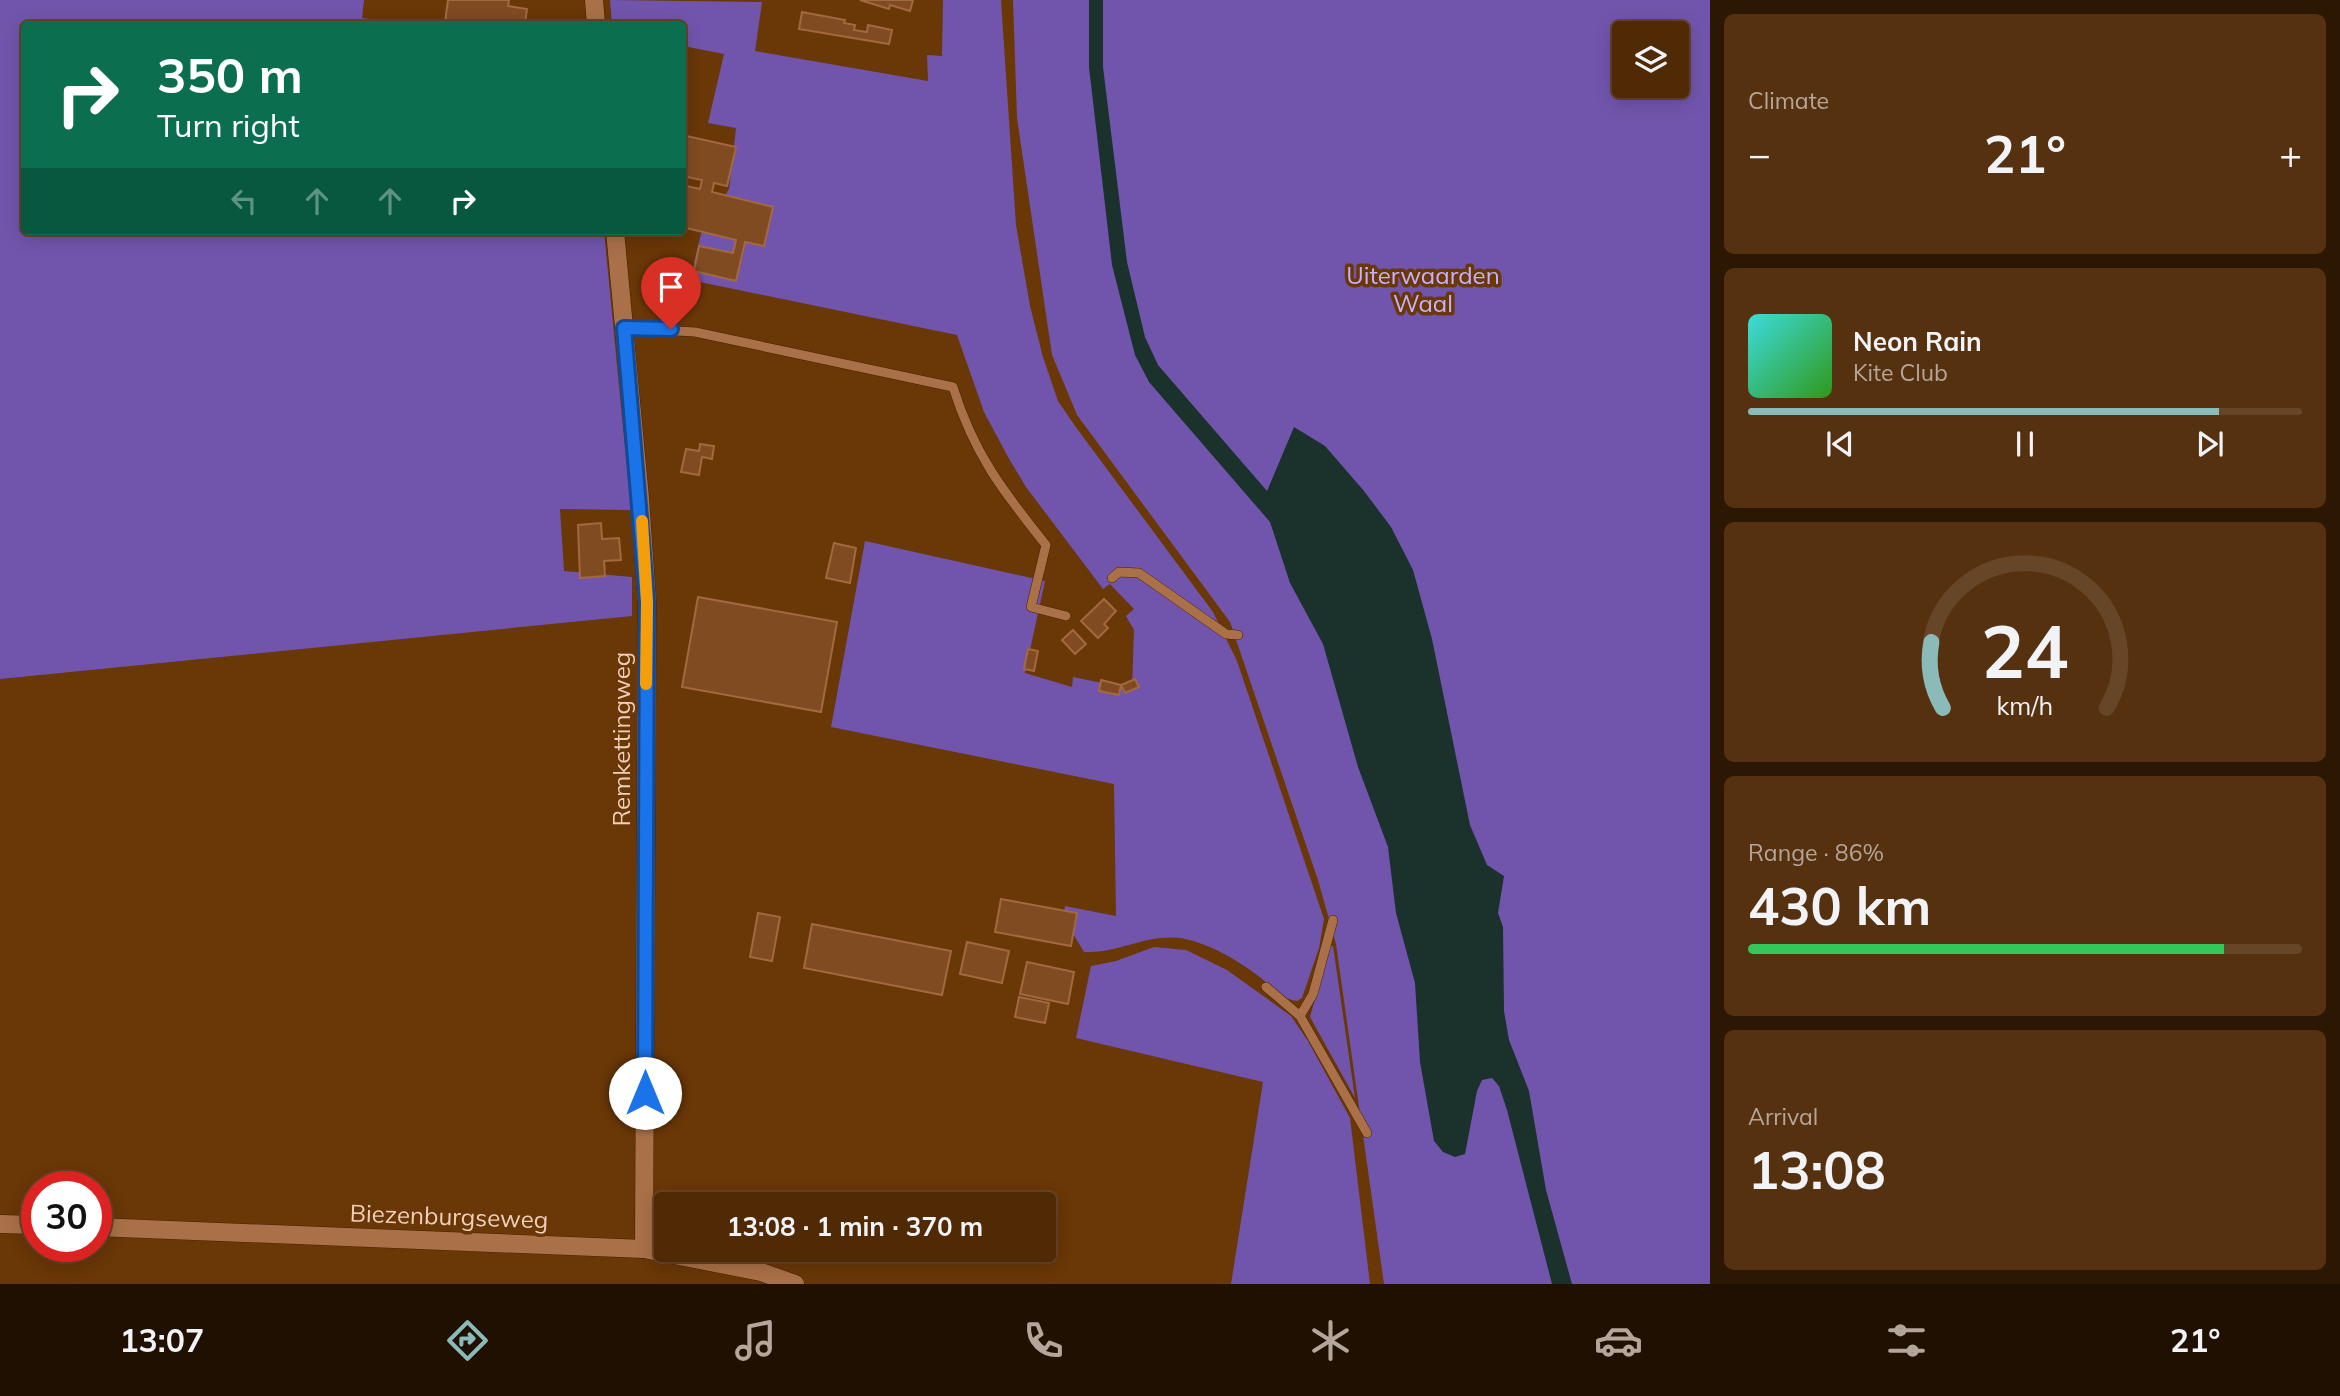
<!DOCTYPE html>
<meta charset="utf-8">
<style>
body{margin:0;font-family:Mulish,sans-serif;background:#56310f;color:#f1f3f6;height:100vh;display:flex;flex-direction:column;font-size:26px;white-space:nowrap}
*{box-sizing:border-box;margin:0}
p{font-size:23px;color:#b4a69a}
.icon{flex:none;width:38px;height:38px;fill:none;stroke:currentColor;stroke-width:2;stroke-linecap:round;stroke-linejoin:round}
.map{position:relative;flex:1;overflow:hidden}
.panel{display:flex;flex-direction:column;gap:14px;padding:14px;background:#2c1703;width:630px}
.panel>*{flex:none}
.guide{position:absolute;left:21px;top:21px;width:665px;height:214px;border-radius:7px;box-shadow:0 4px 18px #0003,0 0 0 2px #674527;background:#0b6e4f;color:#fff;overflow:hidden}
.tools{position:absolute;left:1612px;top:21px;display:grid;gap:14px}
.tools a{display:grid;place-items:center;width:77px;height:77px;border-radius:7px;background:#502905;box-shadow:0 4px 18px #0003,0 0 0 2px #674527;font-size:35px}
.speed{position:absolute;left:21px;top:1171px;display:flex;gap:14px;font-size:35px;font-weight:700;text-align:center}
.speed>*{display:grid;place-content:center;width:91px;height:91px;border-radius:50%;background:#502905;box-shadow:0 4px 18px #0003,0 0 0 2px #674527;line-height:1}
.speed .limit{border:10px solid #d22;background:#fff;color:#111}
.pin{position:absolute;display:grid;place-items:center;width:60px;height:60px;color:#fff;margin:-72px -30px;border-radius:50% 50% 50% 0;rotate:-45deg;box-shadow:0 0 7px #0007}
.pin .icon{rotate:45deg}
.me{position:absolute;width:77px;margin:-38px;rotate:0deg;stroke-linejoin:round;filter:drop-shadow(0 0 5px #0008)}
.turn{display:flex;align-items:center;gap:24px;height:147px;padding:0 21px;font-size:32px}
.turn .icon{width:91px;height:91px;stroke-width:2.5}
.turn b{display:block;font-size:49px;line-height:60px}
.lanes{display:flex;align-items:center;height:66px;padding:0 21px;background:#0003;justify-content:center;gap:35px;direction:ltr}
.lanes .off{opacity:.35}
.big{font-size:52px;font-weight:700;line-height:1.1}
.panel .widget{flex:1;display:flex;flex-direction:column;justify-content:center;gap:10px;min-width:0;padding:0 24px;border-radius:10px;background:#56310f}
.panel .dial{align-items:center;gap:0}
.dial svg{height:182px;overflow:visible;fill:none;stroke:#674527;stroke-width:7;stroke-linecap:round;text-anchor:middle}
.dial text{fill:#f1f3f6;stroke:none}
.song{display:flex;align-items:center;gap:21px}
.cover{width:84px;height:84px;border-radius:10px;background:linear-gradient(135deg,hsl(180 70% 55%),hsl(110 70% 35%))}
.played{height:7px;border-radius:4px;background:linear-gradient(90deg,#8bbbb9 85%,#674527 85%)}
.keys{display:flex;justify-content:space-around;direction:ltr}
.heat{display:flex;justify-content:space-between;align-items:center;font-size:38px;direction:ltr}
.charge{height:10px;border-radius:5px;background:linear-gradient(90deg,#34c759 86%,#674527 0)}
.trip{position:absolute;left:654px;top:1192px;width:402px;height:70px;border-radius:7px;background:#502905;box-shadow:0 4px 18px #0003,0 0 0 2px #674527;font-weight:700;line-height:70px;text-align:center}
.menu{display:flex;height:112px;justify-content:space-around;align-items:center;background:#201002;color:#b4a69a}
.menu .icon{width:49px;height:49px}
.menu .on{color:#8bbbb9}
.menu b{font-size:32px;color:#f1f3f6}
main{display:flex;flex:1;min-height:0}
.map>svg:first-child{display:block}
.green{fill:#7155ad;fill-rule:evenodd}
.water{fill:#1b312b}
.building{fill:#814b22;stroke:#a26940;stroke-width:2}
.lines{fill:none;stroke-linecap:round;stroke-linejoin:round}
.service-casing{stroke:#472100;stroke-width:10}
.minor-casing{stroke:#472100;stroke-width:19}
.service{stroke:#aa7148;stroke-width:9}
.minor{stroke:#aa7148;stroke-width:18}
.route-casing{stroke:#114b97;stroke-width:18}
.route{stroke:#1a73e8;stroke-width:12}
.slow{stroke:#f59e0b;stroke-width:12}
.labels{text-anchor:middle;stroke-width:7;stroke-linejoin:round;paint-order:stroke}
.park-label{font-size:24px;fill:#c4b0fd;stroke:#6a3707}
.street-label{font-size:24px;fill:#f0d0bb;stroke:#6a3707}
</style>
<main>
<div class="map">
<svg width="1710" height="1284" viewBox="0 0 1710 1284">
<rect width="100%" height="100%" fill="#6a3707"/>
<g class="green">
<polygon points="0,0 364,0 362,18 404,24 24,24 24,231 604,231 631,510 560,509 564,571 632,577 632,616 0,679"/>
<path d="M610 0 762 2 755 51 928 81 927 55 942 56 943 0H1001L1016 225 1030 306 1043 357 1058 401 1075 426 1213 612 1237 661 1324 919 1319 948 1302 998 1297 1001C1281 999 1270 984 1257 975 1237 960 1210 944 1185 939 1149 932 1119 954 1084 952L1063 917 1065 906 1116 916 1114 784 831 727 865 541 1045 581 1025 673 1072 687 1073 677 1132 689 1134 630 1126 616 1134 609 1110 584 1103 589 1026 487 1008 457 984 412 957 335 690 280 701 234 729 189 736 128 708 123 724 54 683 46 682 24H612Z"/>
<path d="M1013 0H1710V1284H1384L1336 944 1318 880 1230 622 1077 415 1052 355 1017 118ZM1624 33H1676V86H1624Z"/>
<polygon points="1330,946 1333,946 1355,1098 1310,1017"/>
<polygon points="1154,947 1186,950 1227,970 1291,1016 1308,1041 1350,1118 1370,1284 1231,1284 1263,1082 1076,1038 1091,966 1116,961"/>
</g>
<polygon class="water" points="1089,0 1103,0 1103,67 1127,262 1145,337 1158,365 1267,491 1294,427 1325,446 1364,491 1391,527 1413,570 1432,639 1470,825 1487,865 1504,876 1498,913 1503,927 1504,1011 1509,1040 1529,1091 1546,1190 1572,1284 1552,1284 1507,1110 1499,1086 1492,1078 1482,1080 1477,1091 1465,1154 1455,1157 1443,1152 1434,1141 1420,1062 1415,983 1396,913 1388,847 1358,767 1323,644 1290,583 1270,522 1149,382 1135,355 1112,265 1089,67"/>
<g class="building">
<polygon points="448,0 509,0 508,6 527,9 525,24 445,22"/>
<polygon points="860,0 913,0 910,11 890,5 889,9"/>
<polygon points="802,12 845,20 844,23 855,25 854,30 867,32 868,25 892,30 889,44 799,29"/>
<polygon points="682,135 736,147 727,186 714,183 712,192 773,207 764,246 745,242 736,281 694,271 699,246 733,253 736,240 682,227 682,185 700,189 702,180 682,176"/>
<polygon points="700,444 714,446 712,459 702,457 699,475 681,472 686,449 699,451"/>
<polygon points="601,523 602,539 619,538 621,560 604,561 605,576 580,578 578,525"/>
<polygon points="834,543 856,548 850,583 826,578"/>
<polygon points="698,597 837,622 821,712 682,687"/>
<polygon points="1104,599 1116,611 1104,624 1108,628 1098,638 1081,621"/>
<polygon points="1073,630 1086,644 1075,654 1062,640"/>
<polygon points="1028,649 1038,651 1034,671 1024,669"/>
<polygon points="1135,679 1139,687 1125,693 1121,685"/>
<polygon points="1101,680 1121,685 1119,695 1099,691"/>
<polygon points="1001,899 1077,913 1071,946 995,932"/>
<polygon points="758,913 780,917 772,961 750,957"/>
<polygon points="812,924 951,951 942,995 804,968"/>
<polygon points="967,942 1009,951 1002,983 960,974"/>
<polygon points="1027,962 1074,972 1068,1004 1020,994"/>
<polygon points="1019,997 1049,1003 1045,1023 1015,1017"/>
</g>
<g class="lines">
<defs>
<g id="service">
<path d="M624 328 695 332 953 387C974 454 1002 490 1046 545L1031 607 1066 616"/>
<polyline points="1112,578 1119,572 1139,573 1226,634 1238,635"/>
<polyline points="1266,987 1300,1016 1367,1133"/>
<polyline points="1300,1016 1313,994 1333,920"/>
</g>
<g id="minor">
<polyline points="594,0 596,24"/>
<polyline points="615,231 640,498 647,602 644,1249"/>
<polyline points="0,1224 37,1225"/>
<polyline points="96,1227 644,1249 761,1272 795,1284"/>
</g>
</defs>
<use href="#service" class="service-casing"/>
<use href="#minor" class="minor-casing"/>
<use href="#service" class="service"/>
<use href="#minor" class="minor"/>
</g>
<g class="lines">
<defs>
<polyline id="route" points="645,1093 647,602 624,328 671,329"/>
</defs>
<use href="#route" class="route-casing"/>
<use href="#route" class="route"/>
<polyline class="slow" points="642,521 647,602 646,684"/>
</g>
<g class="labels">
<g class="park-label">
<text x="1423" y="284">Uiterwaarden<tspan x="1423" dy="28">Waal</tspan></text>
</g>
<g class="street-label">
<text transform="translate(622 739) rotate(-90)" y="8">Remkettingweg</text>
<text transform="translate(449 1217) rotate(2)" y="8">Biezenburgseweg</text>
</g>
</g>
</svg>
<div class="tools">
<a><svg class="icon" aria-label="layers" viewBox="0 0 24 24"><path d="M12 4l9 5-9 5-9-5zM3 14l9 5 9-5"/></svg></a>
</div>
<div class="speed"><div class="limit">30</div></div>
<div class="pin" style="left:671px;top:329px;background:#d93025"><svg class="icon" aria-label="arrive" viewBox="0 0 24 24"><path d="M6 21V4h12l-3 4 3 4H6"/></svg></div>
<svg class="me" style="left:645px;top:1093px" viewBox="-20 -20 40 40"><circle r="19" fill="#fff"/><path d="M0-13L10 11 0 6-10 11z" fill="#1a73e8"/></svg>
<div class="trip">13:08 · 1 min · 370 m</div>
<div class="guide">
<div class="turn"><svg class="icon" aria-label="right" viewBox="0 0 24 24"><path d="M7 20v-9h11M14 6l5 5-5 5"/></svg><div><b>350 m</b>Turn right</div></div>
<div class="lanes"><svg class="icon off" aria-label="left" viewBox="0 0 24 24"><path d="M17 20v-9H6M10 6l-5 5 5 5"/></svg><svg class="icon off" aria-label="ahead" viewBox="0 0 24 24"><path d="M12 20V5M6 11l6-6 6 6"/></svg><svg class="icon off" aria-label="ahead" viewBox="0 0 24 24"><path d="M12 20V5M6 11l6-6 6 6"/></svg><svg class="icon" aria-label="right" viewBox="0 0 24 24"><path d="M7 20v-9h11M14 6l5 5-5 5"/></svg></div>
</div>
</div>
<section class="panel">
<div class="widget"><p>Climate</p>
<div class="heat"><a>−</a><b class="big">21°</b><a>+</a></div>
</div>
<div class="widget">
<div class="song"><i class="cover"></i><div><b>Neon Rain</b><p>Kite Club</p></div></div>
<div class="played"></div>
<div class="keys"><svg class="icon" aria-label="previous" viewBox="0 0 24 24"><path d="M18 5L8 12l10 7zM5 5v14"/></svg><svg class="icon" aria-label="pause" viewBox="0 0 24 24"><path d="M8 5v14M16 5v14"/></svg><svg class="icon" aria-label="next" viewBox="0 0 24 24"><path d="M6 5l10 7-10 7zM19 5v14"/></svg></div>
</div>
<div class="widget dial"><svg viewBox="0 0 100 80">
<path d="M14 69A42 42 0 1 1 86 69"/>
<path d="M14 69A42 42 0 0 1 9 40" stroke="#8bbbb9"/>
<text x="50" y="56" font-size="32" font-weight="700">24</text>
<text x="50" y="72" font-size="11">km/h</text>
</svg></div>
<div class="widget"><p>Range · 86%</p><b class="big">430 km</b><div class="charge"></div></div>
<div class="widget"><p>Arrival</p><b class="big">13:08</b></div>
</section>
</main>
<nav class="menu">
<b>13:07</b>
<svg class="icon on" aria-label="directions" viewBox="0 0 24 24"><path d="M12 3l9 9-9 9-9-9zM9 14v-3h6M13 9l2 2-2 2"/></svg>
<svg class="icon" aria-label="music" viewBox="0 0 24 24"><path d="M9 18V5l10-2v13"/><circle cx="6" cy="18" r="3"/><circle cx="16" cy="16" r="3"/></svg>
<svg class="icon" aria-label="phone" viewBox="0 0 24 24"><path d="M5 4h4l2 5-3 2q2 4 5 5l2-3 5 2v4C11 20 4 13 5 4z"/></svg>
<svg class="icon" aria-label="climate" viewBox="0 0 24 24"><path d="M12 3v18M4 7l16 10M4 17L20 7"/></svg>
<svg class="icon" aria-label="car" viewBox="0 0 24 24"><path d="M5 17H2v-5l4-1 3-4h7l3 4 3 1v5h-3M9 17h6M6 11h13"/><circle cx="7" cy="17" r="2"/><circle cx="17" cy="17" r="2"/></svg>
<svg class="icon" aria-label="filters" viewBox="0 0 24 24"><path d="M4 7h16M4 17h16"/><circle cx="9" cy="7" r="2"/><circle cx="15" cy="17" r="2"/></svg>
<b>21°</b>
</nav>
